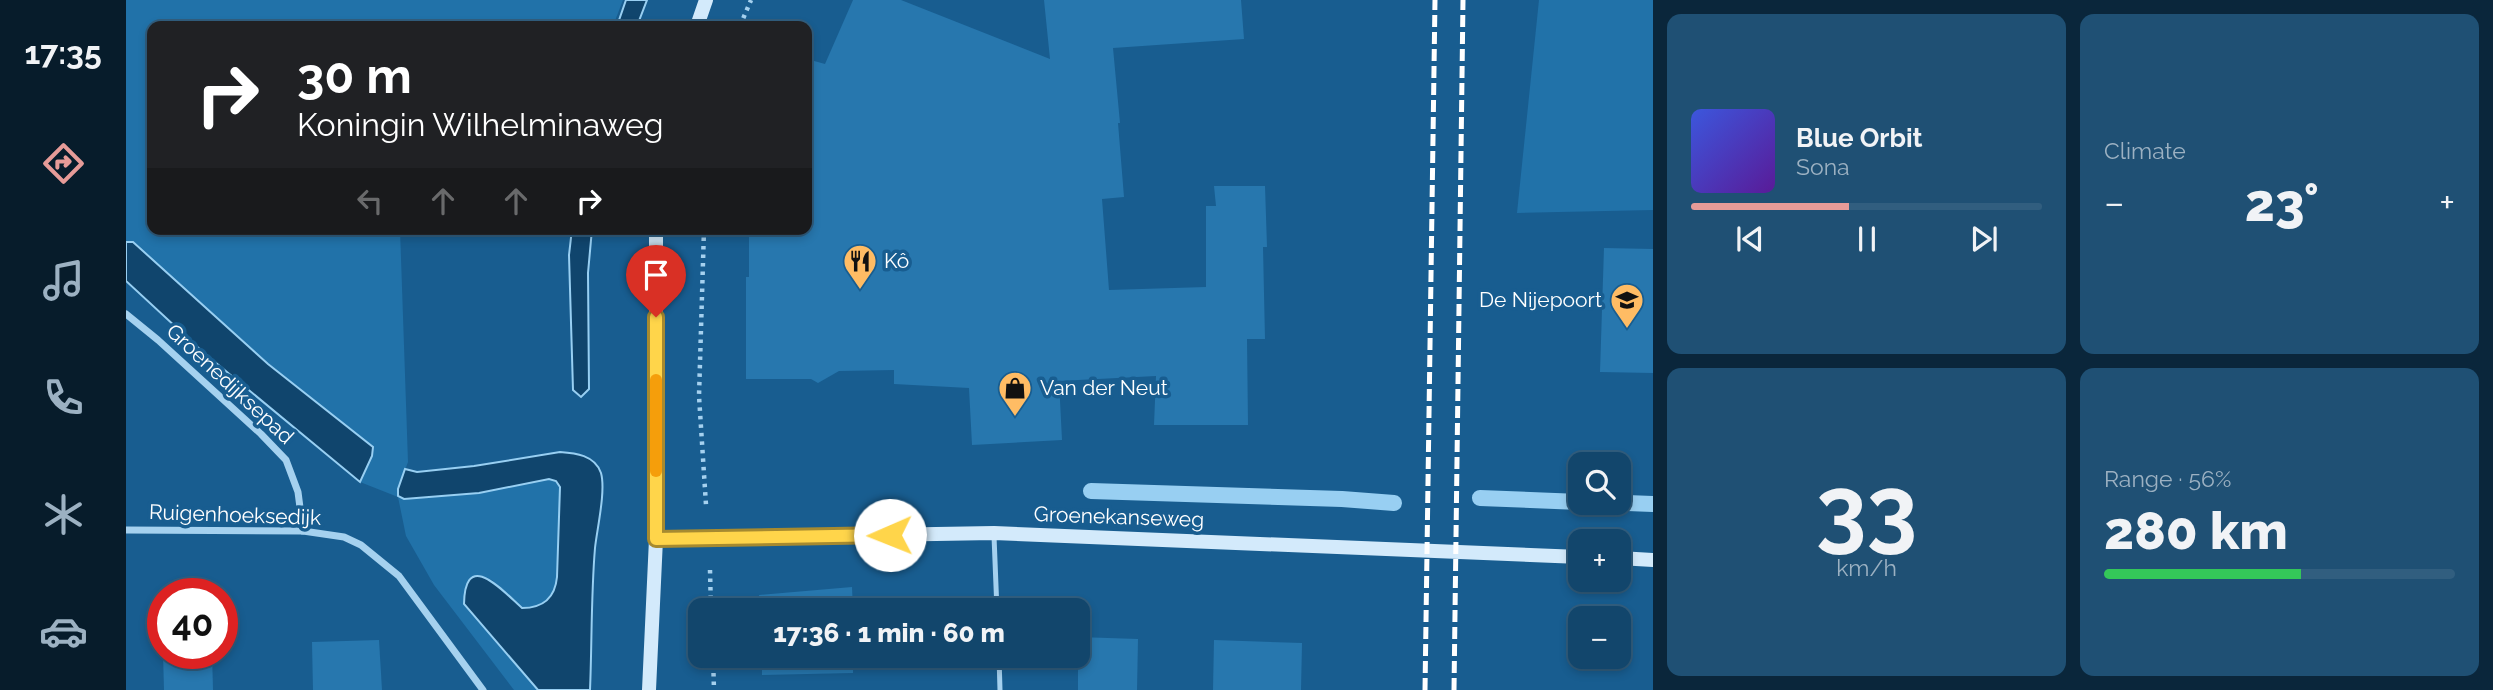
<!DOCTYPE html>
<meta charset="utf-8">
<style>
body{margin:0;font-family:Raleway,sans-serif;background:#1f5074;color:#f1f3f6;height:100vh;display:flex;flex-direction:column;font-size:26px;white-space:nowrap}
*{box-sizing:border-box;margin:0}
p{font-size:23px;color:#9cb1c2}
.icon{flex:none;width:38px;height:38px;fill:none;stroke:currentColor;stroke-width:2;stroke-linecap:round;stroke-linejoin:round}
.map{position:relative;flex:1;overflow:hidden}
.details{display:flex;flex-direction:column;gap:14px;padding:14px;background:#0a263b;width:840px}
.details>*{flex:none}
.guide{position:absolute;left:21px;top:21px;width:665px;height:214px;border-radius:14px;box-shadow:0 4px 10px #0003,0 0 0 2px #315e7f;background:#202124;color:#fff;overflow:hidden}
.tools{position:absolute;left:1442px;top:452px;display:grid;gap:14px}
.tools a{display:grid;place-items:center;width:63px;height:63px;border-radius:14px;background:#12466c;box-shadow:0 4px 10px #0003,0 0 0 2px #315e7f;font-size:35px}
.speed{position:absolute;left:21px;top:578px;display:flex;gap:14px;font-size:35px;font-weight:700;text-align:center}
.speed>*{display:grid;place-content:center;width:91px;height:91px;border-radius:50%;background:#12466c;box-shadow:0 4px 10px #0003,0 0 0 2px #315e7f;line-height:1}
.speed .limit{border:10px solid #d22;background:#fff;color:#111}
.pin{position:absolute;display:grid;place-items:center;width:60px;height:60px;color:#fff;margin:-72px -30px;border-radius:50% 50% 50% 0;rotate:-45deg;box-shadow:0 0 7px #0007}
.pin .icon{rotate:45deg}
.me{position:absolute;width:77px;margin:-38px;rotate:269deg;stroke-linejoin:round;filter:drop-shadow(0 0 5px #0008)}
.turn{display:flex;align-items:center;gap:24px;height:147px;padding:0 35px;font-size:32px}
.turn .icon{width:91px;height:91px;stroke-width:2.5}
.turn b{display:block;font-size:49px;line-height:60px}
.lanes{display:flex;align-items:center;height:66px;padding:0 35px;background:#0003;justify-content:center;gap:35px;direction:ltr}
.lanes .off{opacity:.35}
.big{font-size:52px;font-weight:800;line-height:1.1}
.details .widget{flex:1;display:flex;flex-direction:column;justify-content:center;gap:10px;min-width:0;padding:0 24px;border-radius:14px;background:#1f5074}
.details .dial{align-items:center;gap:0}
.dial b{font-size:91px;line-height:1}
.song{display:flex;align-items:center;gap:21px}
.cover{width:84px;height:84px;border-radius:10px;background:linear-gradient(135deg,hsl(230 70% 55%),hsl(270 70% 35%))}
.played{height:7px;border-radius:4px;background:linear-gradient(90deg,#e69b98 45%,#315e7f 45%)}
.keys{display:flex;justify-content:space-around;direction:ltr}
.heat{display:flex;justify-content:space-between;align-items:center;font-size:38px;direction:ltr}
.charge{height:10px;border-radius:5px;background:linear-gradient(90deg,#34c759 56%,#315e7f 0)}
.details .tiles{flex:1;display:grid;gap:14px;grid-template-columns:repeat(2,1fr)}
.trip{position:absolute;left:562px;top:598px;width:402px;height:70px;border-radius:14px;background:#12466c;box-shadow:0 4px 10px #0003,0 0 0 2px #315e7f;font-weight:800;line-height:70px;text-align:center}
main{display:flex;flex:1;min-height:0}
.menu{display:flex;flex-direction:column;width:126px;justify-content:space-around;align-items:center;background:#071c2b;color:#9cb1c2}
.menu .icon{width:49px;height:49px}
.menu .current{color:#e69b98}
.menu b{font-size:32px;color:#f1f3f6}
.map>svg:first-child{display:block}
.green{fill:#2172a9}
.water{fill:#10456d;stroke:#98cff2;stroke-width:2}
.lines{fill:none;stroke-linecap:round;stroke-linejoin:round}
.stream{stroke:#98cff2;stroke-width:16}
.building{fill:#2777ae}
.path{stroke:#a5d1ef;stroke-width:4.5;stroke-dasharray:3.5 5;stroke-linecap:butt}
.lane{stroke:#a5d1ef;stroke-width:5}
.street{stroke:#a5d1ef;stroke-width:7}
.secondary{stroke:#d3eafb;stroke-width:14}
.rail{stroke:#fff;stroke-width:5;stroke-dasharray:12 5;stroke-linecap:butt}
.route-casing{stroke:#a68a30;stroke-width:18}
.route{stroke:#ffd54a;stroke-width:12}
.slow{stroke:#f59e0b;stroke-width:12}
.labels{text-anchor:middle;stroke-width:7;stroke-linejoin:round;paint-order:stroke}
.poi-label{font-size:21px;fill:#fff;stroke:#185d90;text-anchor:start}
.street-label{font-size:21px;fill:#fff;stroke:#185d90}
</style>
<main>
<nav class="menu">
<b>17:35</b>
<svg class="icon current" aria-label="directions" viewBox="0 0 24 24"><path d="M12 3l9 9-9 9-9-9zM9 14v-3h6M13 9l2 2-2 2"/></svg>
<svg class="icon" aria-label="music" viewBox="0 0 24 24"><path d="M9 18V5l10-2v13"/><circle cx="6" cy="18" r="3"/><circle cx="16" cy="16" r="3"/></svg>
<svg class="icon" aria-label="phone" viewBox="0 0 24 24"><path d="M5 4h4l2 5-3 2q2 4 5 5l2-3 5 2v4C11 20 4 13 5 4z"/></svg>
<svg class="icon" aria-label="climate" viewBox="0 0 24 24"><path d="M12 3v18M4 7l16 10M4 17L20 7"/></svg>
<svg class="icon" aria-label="car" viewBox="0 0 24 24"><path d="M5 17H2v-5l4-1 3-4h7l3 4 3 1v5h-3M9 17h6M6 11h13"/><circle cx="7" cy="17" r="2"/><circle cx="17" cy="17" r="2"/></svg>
</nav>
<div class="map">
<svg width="1527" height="690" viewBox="0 0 1527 690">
<rect width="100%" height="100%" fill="#185d90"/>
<g class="green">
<path d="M0 0H497L487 26H26V229H274L282 462 272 489 278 499 353 493 423 479 430 481 434 487 430 588C421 602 413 608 396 608L366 580 354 576 344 579 338 604 412 690H388L308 585 280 536 272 497 234 482 246 447 142 364 7 242H0Z"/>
<polygon points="1413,0 1527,0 1527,210 1391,213"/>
</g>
<g class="water">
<polygon points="500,0 521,0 511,26 491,26"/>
<polygon points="446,229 466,229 462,273 463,389 455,397 447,390 443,255"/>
<polygon points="0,242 7,242 142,364 247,447 246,456 234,482 78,353 0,281"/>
<path d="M434 452C449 453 469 455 475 473 480 491 471 529 469 548 465 595 466 643 464 690H412L338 604C339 548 376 590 396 608 417 608 429 598 431 577L434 487 430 481 423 479 353 493 278 499 272 496V489L279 469 291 472 348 466Z"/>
</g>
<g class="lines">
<g class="stream">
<polyline points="965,491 1216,499 1268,503"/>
<polyline points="1354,498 1454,502"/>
<polyline points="1475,502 1527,504"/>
</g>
</g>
<g class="building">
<polygon points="727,0 775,0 924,59 918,0 1115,0 1118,39 987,48 994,123 992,123 998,197 976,199 983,290 1080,287 1080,206 1090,206 1088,186 1139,186 1141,247 1137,247 1139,339 1121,339 1122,425 1028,425 1030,376 933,381 936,440 846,445 843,388 768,384 768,370 713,371 692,383 685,379 620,379 620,277 623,277 623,232 681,232 681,59 699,64"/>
<polygon points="1478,248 1527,249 1527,373 1474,372"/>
<polygon points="85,587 85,593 37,593 37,632 36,588"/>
<polygon points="726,587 727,611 634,611 633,595"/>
<polygon points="952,637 1012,639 1011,690 952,690"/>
<polygon points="253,640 256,690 187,690 186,642"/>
<polygon points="1088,640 1176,643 1175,690 1087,690"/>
<polygon points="37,653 86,653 87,690 38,690"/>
<polygon points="636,656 727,656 727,673 636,675"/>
</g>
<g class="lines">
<g class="path">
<polyline points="614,26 625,0"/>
<polyline points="578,229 573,396 580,505"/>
<polyline points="584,570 585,611"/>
<polyline points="587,656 588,690"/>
</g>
<g class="lane">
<polyline points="868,536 871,611"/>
<polyline points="873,656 874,690"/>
</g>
<g class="street">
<polyline points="0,314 32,340 135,434 160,460 172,492 177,531"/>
<polyline points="0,530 177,531 218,537 235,545 273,576 357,690"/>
</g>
<g class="secondary">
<polyline points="571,26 580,0"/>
<polyline points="530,539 868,533 1454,557"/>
<polyline points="1493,558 1527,560"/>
<polyline points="523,690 530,539 530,229"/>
</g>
<g class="rail">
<polyline points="1299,690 1309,0"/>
<polyline points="1328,690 1337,0"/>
</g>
</g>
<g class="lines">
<defs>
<polyline id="route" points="530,317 530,539 764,535"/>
</defs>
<use href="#route" class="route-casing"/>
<use href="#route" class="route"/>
<polyline class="slow" points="530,380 530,471"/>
</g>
<defs>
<symbol id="restaurant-pin" viewBox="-11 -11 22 30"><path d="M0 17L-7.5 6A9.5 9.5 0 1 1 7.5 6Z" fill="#ffbc64" stroke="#185d90"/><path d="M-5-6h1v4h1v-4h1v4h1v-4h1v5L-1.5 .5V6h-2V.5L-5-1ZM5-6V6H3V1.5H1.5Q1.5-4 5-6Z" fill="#111"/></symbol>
<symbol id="school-pin" viewBox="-11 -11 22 30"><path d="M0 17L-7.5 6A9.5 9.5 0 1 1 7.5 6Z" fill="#ffbc64" stroke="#185d90"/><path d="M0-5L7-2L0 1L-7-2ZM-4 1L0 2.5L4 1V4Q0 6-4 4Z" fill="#111"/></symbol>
<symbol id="shop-pin" viewBox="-11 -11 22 30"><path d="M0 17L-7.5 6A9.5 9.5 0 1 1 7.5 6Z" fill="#ffbc64" stroke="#185d90"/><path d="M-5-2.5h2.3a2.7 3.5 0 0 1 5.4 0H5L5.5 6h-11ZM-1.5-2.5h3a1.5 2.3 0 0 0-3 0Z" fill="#111"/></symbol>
</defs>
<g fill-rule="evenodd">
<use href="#restaurant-pin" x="715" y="242" width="38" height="52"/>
<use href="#school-pin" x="1482" y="281" width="38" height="52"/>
<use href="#shop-pin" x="870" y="369" width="38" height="52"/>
</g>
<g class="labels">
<g class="poi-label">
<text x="758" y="268">Kô</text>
<text x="1476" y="307" text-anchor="end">De Nijepoort</text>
<text x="914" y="395">Van der Neut</text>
</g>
<g class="street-label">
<text transform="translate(104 384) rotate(43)" y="7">Groenedijksepad</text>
<text transform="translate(109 515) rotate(2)" y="7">Ruigenhoeksedijk</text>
<text transform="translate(993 517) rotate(2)" y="7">Groenekanseweg</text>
</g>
</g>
</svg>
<div class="tools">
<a><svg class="icon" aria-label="search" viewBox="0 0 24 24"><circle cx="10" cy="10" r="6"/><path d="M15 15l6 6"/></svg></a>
<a>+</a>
<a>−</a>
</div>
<div class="speed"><div class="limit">40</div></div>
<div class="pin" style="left:530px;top:317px;background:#d93025"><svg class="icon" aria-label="arrive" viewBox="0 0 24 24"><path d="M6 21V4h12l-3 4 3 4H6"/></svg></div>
<svg class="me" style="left:764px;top:535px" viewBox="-20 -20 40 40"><circle r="19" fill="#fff"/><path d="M0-13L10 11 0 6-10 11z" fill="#ffd54a"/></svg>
<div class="trip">17:36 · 1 min · 60 m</div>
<div class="guide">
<div class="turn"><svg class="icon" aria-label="right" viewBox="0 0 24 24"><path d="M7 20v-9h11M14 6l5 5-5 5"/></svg><div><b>30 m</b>Koningin Wilhelminaweg</div></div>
<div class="lanes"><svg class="icon off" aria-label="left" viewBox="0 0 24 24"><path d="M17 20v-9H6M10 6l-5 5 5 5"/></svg><svg class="icon off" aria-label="ahead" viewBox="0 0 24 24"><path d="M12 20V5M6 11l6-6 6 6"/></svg><svg class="icon off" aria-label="ahead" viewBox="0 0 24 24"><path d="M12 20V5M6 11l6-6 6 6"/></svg><svg class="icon" aria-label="right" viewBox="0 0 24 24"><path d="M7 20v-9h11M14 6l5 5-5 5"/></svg></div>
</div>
</div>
<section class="details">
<div class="tiles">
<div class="widget">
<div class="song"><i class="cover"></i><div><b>Blue Orbit</b><p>Sona</p></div></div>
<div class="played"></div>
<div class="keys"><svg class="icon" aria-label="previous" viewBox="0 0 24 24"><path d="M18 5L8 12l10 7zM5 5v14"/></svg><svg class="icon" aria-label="pause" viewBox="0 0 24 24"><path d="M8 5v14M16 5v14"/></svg><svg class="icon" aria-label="next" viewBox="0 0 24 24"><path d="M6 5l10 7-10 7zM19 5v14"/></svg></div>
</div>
<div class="widget"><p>Climate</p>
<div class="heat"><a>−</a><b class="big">23°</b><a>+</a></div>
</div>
<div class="widget dial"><b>33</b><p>km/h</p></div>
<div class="widget"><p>Range · 56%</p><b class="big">280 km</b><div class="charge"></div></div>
</div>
</section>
</main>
